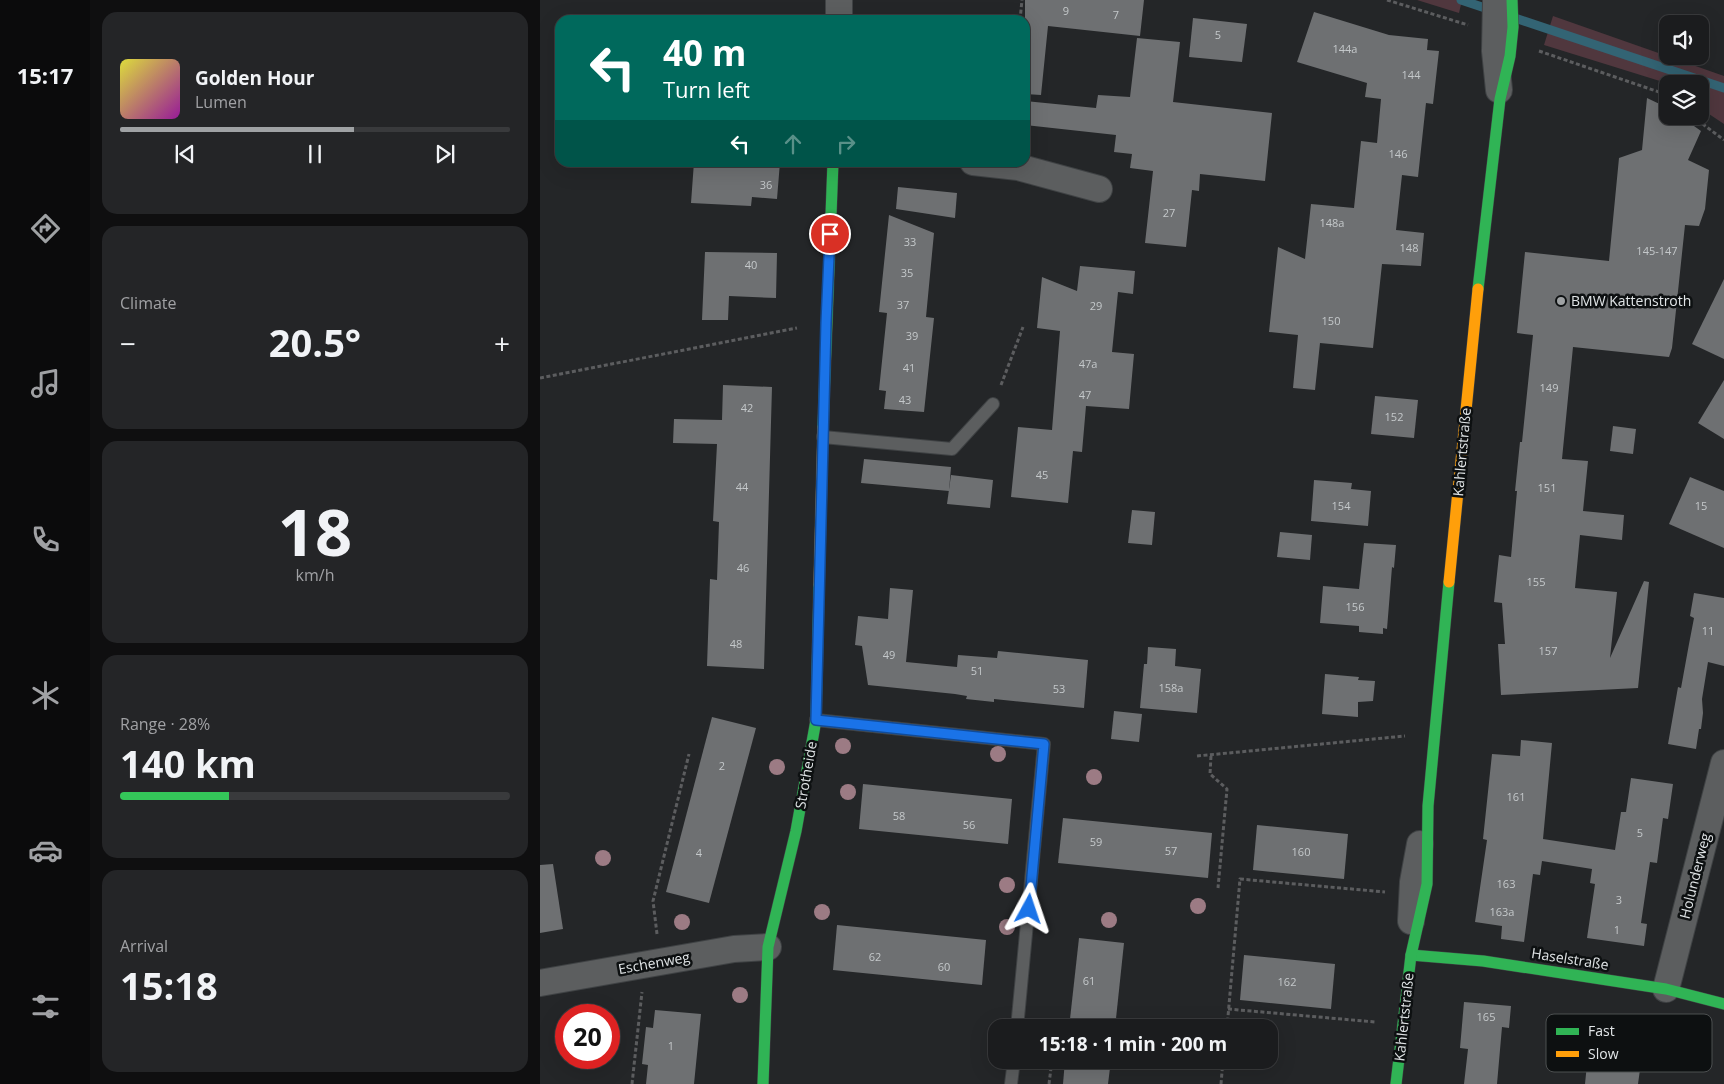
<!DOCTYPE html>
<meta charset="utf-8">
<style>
body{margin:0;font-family:"Open Sans",sans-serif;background:#242527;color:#f1f3f6;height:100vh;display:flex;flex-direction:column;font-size:19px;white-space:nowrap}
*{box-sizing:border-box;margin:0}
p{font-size:16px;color:#a0a1a4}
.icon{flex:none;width:28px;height:28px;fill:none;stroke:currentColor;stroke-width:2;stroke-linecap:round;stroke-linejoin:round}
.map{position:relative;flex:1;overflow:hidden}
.drawer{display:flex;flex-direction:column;gap:12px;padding:12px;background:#0f0f10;width:450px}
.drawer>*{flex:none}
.hud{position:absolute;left:15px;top:15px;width:475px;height:152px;border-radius:15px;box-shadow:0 5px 20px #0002,0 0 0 1px #393a3c;background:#00695c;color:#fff;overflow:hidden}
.controls{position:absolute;left:1119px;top:15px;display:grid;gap:10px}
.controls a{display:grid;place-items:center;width:50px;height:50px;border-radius:10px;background:#1b1c1e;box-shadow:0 5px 20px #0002,0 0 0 1px #393a3c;font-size:25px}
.speed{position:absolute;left:15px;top:1004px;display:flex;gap:10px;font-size:25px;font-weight:700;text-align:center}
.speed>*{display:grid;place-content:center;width:65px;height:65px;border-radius:50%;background:#1b1c1e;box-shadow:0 5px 20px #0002,0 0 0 1px #393a3c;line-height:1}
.speed .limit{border:8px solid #d22;background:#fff;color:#111}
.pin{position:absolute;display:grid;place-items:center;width:42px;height:42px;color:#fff;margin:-21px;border:2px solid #fff;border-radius:50%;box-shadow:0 1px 5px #0007}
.me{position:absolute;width:55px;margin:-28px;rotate:5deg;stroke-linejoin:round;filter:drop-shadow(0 0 4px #0008)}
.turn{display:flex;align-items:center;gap:18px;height:105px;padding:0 25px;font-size:22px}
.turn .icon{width:65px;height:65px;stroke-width:2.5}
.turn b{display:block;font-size:35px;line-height:42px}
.lanes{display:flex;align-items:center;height:48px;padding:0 25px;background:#0003;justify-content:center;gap:25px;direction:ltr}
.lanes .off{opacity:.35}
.big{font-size:38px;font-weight:700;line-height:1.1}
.drawer .card{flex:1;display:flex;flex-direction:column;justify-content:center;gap:8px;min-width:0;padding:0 18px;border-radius:15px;background:#242527}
.drawer .dial{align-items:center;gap:0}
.dial b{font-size:65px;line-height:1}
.song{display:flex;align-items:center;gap:15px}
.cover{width:60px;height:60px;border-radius:8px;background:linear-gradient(135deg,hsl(60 70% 55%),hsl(300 70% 35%))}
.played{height:5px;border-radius:2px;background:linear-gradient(90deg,#9fa2a4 60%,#393a3c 60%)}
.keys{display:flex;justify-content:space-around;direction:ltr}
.heat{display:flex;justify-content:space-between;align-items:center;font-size:28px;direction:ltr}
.charge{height:8px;border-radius:4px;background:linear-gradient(90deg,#34c759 28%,#393a3c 0)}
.trip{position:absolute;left:448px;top:1019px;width:290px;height:50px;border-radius:15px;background:#1b1c1e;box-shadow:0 5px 20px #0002,0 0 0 1px #393a3c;font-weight:700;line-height:50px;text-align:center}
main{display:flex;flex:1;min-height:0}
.tab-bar{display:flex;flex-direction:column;width:90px;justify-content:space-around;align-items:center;background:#0b0b0c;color:#a0a1a4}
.tab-bar .icon{width:35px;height:35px}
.tab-bar .on{color:#9fa2a4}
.tab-bar b{font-size:22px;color:#f1f3f6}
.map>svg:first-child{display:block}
.green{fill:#50373e}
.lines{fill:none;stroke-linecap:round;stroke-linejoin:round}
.stream{stroke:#336474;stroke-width:9}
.building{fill:#6e7072}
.lane-casing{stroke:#3f4244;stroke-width:14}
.street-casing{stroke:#3f4244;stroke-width:28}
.fast-casing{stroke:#3f4244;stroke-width:12}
.slow-casing{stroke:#3f4244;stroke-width:12}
.path{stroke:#5c5d5f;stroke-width:3;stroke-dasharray:4 2.5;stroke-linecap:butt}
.lane{stroke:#5c5e5f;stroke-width:12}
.street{stroke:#5c5e5f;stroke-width:26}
.fast{stroke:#30b455;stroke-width:11}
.slow{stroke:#ff9f0a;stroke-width:11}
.tree{fill:#9c7b84}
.route-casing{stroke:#114b97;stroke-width:12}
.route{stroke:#1a73e8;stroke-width:9}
.poi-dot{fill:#9fa2a4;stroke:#0d1011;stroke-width:2}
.labels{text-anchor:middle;stroke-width:5;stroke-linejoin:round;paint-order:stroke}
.number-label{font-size:11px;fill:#c4c8ca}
.poi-label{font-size:14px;fill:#e1e5e7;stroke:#0d1011;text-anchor:start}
.street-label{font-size:14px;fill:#e1e5e7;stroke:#0d1011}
.key{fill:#0d1011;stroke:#4d5051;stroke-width:1}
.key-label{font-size:14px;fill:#e1e5e7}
</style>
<main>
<nav class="tab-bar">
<b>15:17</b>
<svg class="icon on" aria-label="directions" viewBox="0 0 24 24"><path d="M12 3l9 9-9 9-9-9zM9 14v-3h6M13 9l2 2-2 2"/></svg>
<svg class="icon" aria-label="music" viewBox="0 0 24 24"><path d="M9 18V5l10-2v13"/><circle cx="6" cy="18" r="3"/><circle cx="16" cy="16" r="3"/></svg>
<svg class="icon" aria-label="phone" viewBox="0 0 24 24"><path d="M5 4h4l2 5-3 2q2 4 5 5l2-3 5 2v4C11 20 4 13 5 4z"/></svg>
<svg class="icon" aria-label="climate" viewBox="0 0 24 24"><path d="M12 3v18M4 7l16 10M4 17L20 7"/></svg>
<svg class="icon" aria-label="car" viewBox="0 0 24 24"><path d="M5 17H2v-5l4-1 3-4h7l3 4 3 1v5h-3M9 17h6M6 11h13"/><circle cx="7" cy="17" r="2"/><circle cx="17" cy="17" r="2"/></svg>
<svg class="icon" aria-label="filters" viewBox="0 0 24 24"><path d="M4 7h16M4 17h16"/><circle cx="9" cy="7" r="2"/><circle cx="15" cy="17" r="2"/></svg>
</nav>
<section class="drawer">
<div class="card">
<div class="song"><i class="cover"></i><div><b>Golden Hour</b><p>Lumen</p></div></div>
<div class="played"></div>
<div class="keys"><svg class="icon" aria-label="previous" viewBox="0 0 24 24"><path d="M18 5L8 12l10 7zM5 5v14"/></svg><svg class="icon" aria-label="pause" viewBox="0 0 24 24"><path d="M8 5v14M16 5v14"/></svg><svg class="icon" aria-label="next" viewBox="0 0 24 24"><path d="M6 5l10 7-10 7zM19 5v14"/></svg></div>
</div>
<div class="card"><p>Climate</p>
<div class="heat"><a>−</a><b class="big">20.5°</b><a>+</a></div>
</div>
<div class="card dial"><b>18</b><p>km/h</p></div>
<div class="card"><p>Range · 28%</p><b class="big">140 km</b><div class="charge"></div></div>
<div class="card"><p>Arrival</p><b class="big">15:18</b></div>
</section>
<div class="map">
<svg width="1184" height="1084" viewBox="0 0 1184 1084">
<rect width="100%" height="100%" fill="#242628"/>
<g class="green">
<polygon points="877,0 922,0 919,13"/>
<polygon points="1013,16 1184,76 1184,124 1160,108 1160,84 1128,84 1127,85 1123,82 1004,45"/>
</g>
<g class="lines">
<g class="stream">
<polyline points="921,0 954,11"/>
<polyline points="975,18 1184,88"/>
</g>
</g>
<g class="building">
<polygon points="485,0 604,0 600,36 508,26 501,95 485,94"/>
<polygon points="774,12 849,35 888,39 887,50 899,51 893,104 886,103 878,177 862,175 856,230 884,233 881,266 842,264 833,348 780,343 775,390 753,388 758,335 729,332 738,247 765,259 771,204 814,208 821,141 837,143 841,99 825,97 827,83 757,62"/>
<polygon points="653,18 707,24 702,62 649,57"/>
<polygon points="597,38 640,42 633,102 732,113 725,181 660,174 659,191 652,190 646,247 605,243 613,171 590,168 592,154 574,152 576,135 485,125 485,101 556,108 558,95 590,97"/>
<polygon points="1107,98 1128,108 1128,116 1140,116 1161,131 1148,160 1169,170 1165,209 1159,226 1145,225 1132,348 1129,357 1033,347 1022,459 1048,461 1043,511 1084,515 1082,540 1040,535 1035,588 1077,592 1070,658 1104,581 1109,582 1098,688 961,695 958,644 965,644 962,603 954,602 959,555 971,557 977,491 975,491 980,442 982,442 993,335 977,333 985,252 1069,261 1079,158 1102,150"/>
<polygon points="154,162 240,162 237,199 212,197 211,206 151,203"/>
<polygon points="358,187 417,193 415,218 356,209"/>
<polygon points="349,215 394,233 386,317 394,318 384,412 344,409 346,391 339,390 347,313 339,312"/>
<polygon points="165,252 237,253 236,298 189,296 188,320 162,320"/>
<polygon points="540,266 595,271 593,294 578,292 572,352 594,354 589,409 546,406 542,452 533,451 528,503 471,497 478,427 512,430 520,331 497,328 502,277 537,291"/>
<polygon points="1184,279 1184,359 1152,344"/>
<polygon points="1184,380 1184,439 1158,423"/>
<polygon points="183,385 232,387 224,669 167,666 170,579 177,580 179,522 173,521 177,444 133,443 134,419 182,420"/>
<polygon points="835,396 878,400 874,438 831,434"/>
<polygon points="1073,426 1096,429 1093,454 1070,451"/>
<polygon points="324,459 411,467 409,491 321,483"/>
<polygon points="411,475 453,480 450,508 407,504"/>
<polygon points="1150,477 1184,491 1184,548 1129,524"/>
<polygon points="774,480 812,483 811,489 831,491 828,526 771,521"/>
<polygon points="592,510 615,512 612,545 588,543"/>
<polygon points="740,532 772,535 770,560 737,557"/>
<polygon points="824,543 856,545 854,568 852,567 847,629 843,628 843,634 819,632 819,626 780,623 783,586 819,589"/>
<polygon points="350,588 373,590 366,662 417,667 418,655 457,658 458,651 548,660 544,708 454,699 454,702 426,699 427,696 415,694 328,685 322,646 315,645 318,616 348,619"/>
<polygon points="1154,593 1184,598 1184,666 1168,662 1162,699 1163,713 1161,729 1159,729 1156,749 1128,744 1138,687 1141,688 1149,644 1154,618 1150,616"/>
<polygon points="608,647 636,649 635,666 661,669 657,713 600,708 604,664 607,664"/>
<polygon points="785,674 819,677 818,680 835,681 833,701 818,702 818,717 782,714"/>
<polygon points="574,711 602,714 599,742 571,739"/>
<polygon points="172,717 216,728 169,903 126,892"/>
<polygon points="981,740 1012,743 1003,839 1075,850 1081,812 1086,812 1091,778 1133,784 1128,819 1123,818 1117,863 1110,862 1101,923 1107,924 1104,946 1047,938 1055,884 1050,883 1052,869 1002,861 1000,875 993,874 984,942 961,939 962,926 935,922 947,840 943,839 952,754 980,756"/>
<polygon points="323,784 472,799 468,844 319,829"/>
<polygon points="523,818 672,833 668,878 518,863"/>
<polygon points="717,825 808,834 804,879 713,870"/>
<polygon points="13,864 23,929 0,933 0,865"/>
<polygon points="297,925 446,940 442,985 293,970"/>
<polygon points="539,938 584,943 575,1028 529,1028"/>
<polygon points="704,955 795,964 791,1009 700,1000"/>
<polygon points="924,1002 971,1006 969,1028 962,1027 957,1084 924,1084 928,1049 920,1048"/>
<polygon points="115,1010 161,1014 154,1084 106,1084 108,1065 102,1064 106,1027 113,1028"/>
<polygon points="1029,1014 1069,1019 1065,1052 1102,1055 1098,1084 1045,1084 1048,1054 1025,1051"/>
<polygon points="525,1060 571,1060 568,1084 523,1084"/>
</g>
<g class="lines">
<defs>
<g id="lane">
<polyline points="283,437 412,449 453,404"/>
<polyline points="276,720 504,744 477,1028"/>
<polyline points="471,1084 474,1060"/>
</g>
<g id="street">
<polyline points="956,0 955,51 959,90"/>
<polyline points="299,20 299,0"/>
<polyline points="433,162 478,167 559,189"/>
<polyline points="871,921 873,882 880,844"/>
<polyline points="0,983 194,949 228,947"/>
<polyline points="1126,989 1184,763"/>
</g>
<g id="fast">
<polyline points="938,289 960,99 970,56 973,27 972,0"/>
<polyline points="283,427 293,162"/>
<polyline points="871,955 943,961 1126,989 1184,1004"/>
<polyline points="223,1084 228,947 256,831 276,720 279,585"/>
<polyline points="856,1084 871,955 887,884 888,806 909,582"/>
</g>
<g id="slow">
<polyline points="909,582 938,289"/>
<polyline points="279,585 283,427"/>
</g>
</defs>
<use href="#lane" class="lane-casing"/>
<use href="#street" class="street-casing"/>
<use href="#fast" class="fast-casing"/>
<use href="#slow" class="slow-casing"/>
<g class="path">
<polyline points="847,0 928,25"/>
<polyline points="480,20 482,0"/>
<polyline points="999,51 1119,92 1128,98"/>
<polyline points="1152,116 1184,140"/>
<polyline points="0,378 257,328"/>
<polyline points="461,385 483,327"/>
<polyline points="657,756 865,736"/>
<polyline points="671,756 670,774 687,789 678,888"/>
<polyline points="117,934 113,901 149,754"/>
<polyline points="688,1009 835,1022"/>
<polyline points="687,1028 700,879 845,892"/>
<polyline points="92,1084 102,992"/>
<polyline points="509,1084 512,1060 510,1060"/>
<polyline points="681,1084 683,1060"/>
</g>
<use href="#lane" class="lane"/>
<use href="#street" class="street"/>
<use href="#fast" class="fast"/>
<use href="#slow" class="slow"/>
</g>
<g class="tree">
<circle cx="303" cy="746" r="8"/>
<circle cx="458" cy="754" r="8"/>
<circle cx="237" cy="767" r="8"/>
<circle cx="554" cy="777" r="8"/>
<circle cx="308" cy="792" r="8"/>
<circle cx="63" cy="858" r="8"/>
<circle cx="467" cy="885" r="8"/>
<circle cx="658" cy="906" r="8"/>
<circle cx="282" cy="912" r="8"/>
<circle cx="569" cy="920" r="8"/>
<circle cx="142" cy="922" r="8"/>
<circle cx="467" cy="927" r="8"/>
<circle cx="200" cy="995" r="8"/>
</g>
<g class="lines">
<defs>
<polyline id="route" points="290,234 286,323 276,720 504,744 489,909"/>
</defs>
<use href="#route" class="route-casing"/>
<use href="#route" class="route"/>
</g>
<circle class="poi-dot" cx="1021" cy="301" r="5"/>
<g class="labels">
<g class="number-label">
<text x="526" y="15">9</text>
<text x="576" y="19">7</text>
<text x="678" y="39">5</text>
<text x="805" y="53">144a</text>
<text x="871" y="79">144</text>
<text x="858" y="158">146</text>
<text x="226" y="189">36</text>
<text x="629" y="217">27</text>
<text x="792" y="227">148a</text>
<text x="370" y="246">33</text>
<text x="869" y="252">148</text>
<text x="1117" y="255">145-147</text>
<text x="211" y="269">40</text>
<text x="367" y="277">35</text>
<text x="363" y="309">37</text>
<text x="556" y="310">29</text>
<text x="791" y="325">150</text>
<text x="372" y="340">39</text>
<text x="548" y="368">47a</text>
<text x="369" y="372">41</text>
<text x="1009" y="392">149</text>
<text x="545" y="399">47</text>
<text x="365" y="404">43</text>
<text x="207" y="412">42</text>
<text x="854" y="421">152</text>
<text x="502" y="479">45</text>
<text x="202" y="491">44</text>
<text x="1007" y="492">151</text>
<text x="801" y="510">154</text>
<text x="1161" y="510">15</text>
<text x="203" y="572">46</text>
<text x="996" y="586">155</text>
<text x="815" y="611">156</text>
<text x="1168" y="635">11</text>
<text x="196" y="648">48</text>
<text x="1008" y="655">157</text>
<text x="349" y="659">49</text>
<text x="437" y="675">51</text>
<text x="631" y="692">158a</text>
<text x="519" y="693">53</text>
<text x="182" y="770">2</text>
<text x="976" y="801">161</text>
<text x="359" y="820">58</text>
<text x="429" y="829">56</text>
<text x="1100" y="837">5</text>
<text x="556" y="846">59</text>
<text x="631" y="855">57</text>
<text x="761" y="856">160</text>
<text x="159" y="857">4</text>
<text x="966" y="888">163</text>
<text x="1079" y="904">3</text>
<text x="962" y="916">163a</text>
<text x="1077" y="934">1</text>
<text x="335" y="961">62</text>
<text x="404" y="971">60</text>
<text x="549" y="985">61</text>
<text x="747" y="986">162</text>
<text x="946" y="1021">165</text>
<text x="131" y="1050">1</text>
</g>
<g class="poi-label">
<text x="1031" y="306">BMW Kattenstroth</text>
</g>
<g class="street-label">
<text transform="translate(922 452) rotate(-85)" y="5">Kahlertstraße</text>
<text transform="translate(266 775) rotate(-80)" y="5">Strotheide</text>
<text transform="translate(1155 876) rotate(-76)" y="5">Holunderweg</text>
<text transform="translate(1030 959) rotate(9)" y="5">Haselstraße</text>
<text transform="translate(114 963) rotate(-10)" y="5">Eschenweg</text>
<text transform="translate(864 1017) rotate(-84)" y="5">Kahlertstraße</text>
</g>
</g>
<rect x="1006" y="1014" width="166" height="58" rx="8" class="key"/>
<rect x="1016" y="1028" width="23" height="7" fill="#30b455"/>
<rect x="1016" y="1051" width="23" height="6" fill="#ff9f0a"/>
<g class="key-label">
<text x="1048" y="1036">Fast</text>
<text x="1048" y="1059">Slow</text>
</g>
</svg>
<div class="controls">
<a><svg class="icon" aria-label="sound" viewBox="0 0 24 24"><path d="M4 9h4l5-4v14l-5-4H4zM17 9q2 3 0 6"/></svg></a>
<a><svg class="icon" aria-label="layers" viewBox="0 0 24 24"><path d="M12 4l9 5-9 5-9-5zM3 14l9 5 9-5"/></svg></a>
</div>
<div class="speed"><div class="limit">20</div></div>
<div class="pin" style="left:290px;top:234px;background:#d93025"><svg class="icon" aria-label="arrive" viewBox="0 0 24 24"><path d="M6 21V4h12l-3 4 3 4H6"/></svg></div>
<svg class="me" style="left:489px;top:909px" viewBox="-20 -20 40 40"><path d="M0-17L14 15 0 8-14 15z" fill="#1a73e8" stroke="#fff" stroke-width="4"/></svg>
<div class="trip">15:18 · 1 min · 200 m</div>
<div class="hud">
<div class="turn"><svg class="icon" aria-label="left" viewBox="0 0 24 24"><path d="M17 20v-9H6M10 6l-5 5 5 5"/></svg><div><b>40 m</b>Turn left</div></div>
<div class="lanes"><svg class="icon" aria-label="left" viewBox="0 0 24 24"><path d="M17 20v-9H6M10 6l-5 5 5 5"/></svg><svg class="icon off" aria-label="ahead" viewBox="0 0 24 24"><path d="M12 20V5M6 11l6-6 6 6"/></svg><svg class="icon off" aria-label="right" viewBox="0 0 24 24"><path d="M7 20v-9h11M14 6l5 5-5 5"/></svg></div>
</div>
</div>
</main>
